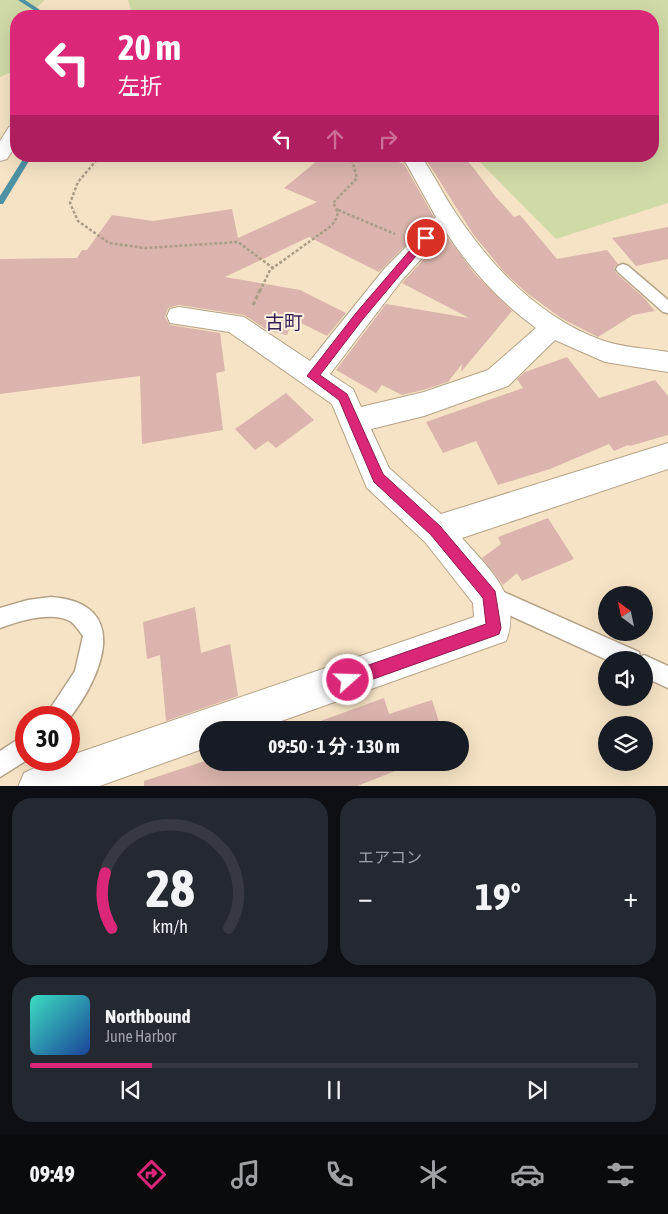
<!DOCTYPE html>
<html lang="ja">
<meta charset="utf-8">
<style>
body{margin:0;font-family:"Asap Condensed","Noto Sans JP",sans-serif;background:#242831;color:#f1f3f6;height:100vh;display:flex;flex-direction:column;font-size:19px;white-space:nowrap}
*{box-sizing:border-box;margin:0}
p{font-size:16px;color:#9ea1a6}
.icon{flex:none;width:28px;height:28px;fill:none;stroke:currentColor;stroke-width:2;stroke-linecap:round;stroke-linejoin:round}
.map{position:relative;height:786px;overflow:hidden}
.side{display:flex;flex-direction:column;gap:12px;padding:12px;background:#0d0f14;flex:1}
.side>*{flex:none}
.guide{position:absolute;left:10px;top:10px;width:649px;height:152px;border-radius:20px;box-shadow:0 5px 20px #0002;background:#db2777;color:#fff;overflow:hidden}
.needle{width:32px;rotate:327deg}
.fabs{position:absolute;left:598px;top:586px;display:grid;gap:10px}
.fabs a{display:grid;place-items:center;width:55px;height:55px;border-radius:50%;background:#171b24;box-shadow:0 5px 20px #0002;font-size:25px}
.speed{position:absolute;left:15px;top:706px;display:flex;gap:10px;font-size:25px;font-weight:700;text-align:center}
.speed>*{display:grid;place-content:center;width:65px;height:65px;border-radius:50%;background:#171b24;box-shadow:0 5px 20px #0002;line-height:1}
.speed .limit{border:8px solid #d22;background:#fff;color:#111}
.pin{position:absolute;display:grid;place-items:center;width:42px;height:42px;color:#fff;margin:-21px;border:2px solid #fff;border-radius:50%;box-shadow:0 1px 5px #0007}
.me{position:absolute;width:55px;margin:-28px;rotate:70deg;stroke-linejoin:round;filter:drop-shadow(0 0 4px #0008)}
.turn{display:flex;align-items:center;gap:18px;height:105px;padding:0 25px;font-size:22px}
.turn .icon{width:65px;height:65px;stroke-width:2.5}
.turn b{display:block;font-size:35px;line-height:42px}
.lanes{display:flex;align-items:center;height:48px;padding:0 25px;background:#0003;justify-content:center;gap:25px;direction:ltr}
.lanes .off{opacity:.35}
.big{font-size:38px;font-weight:700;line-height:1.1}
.side .tile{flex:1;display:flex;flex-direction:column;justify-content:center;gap:8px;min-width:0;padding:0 18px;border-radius:20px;background:#242831}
.side .dial{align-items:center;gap:0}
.dial svg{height:130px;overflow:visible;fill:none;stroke:#363941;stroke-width:7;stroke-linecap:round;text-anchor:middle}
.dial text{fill:#f1f3f6;stroke:none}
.song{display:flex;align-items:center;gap:15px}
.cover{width:60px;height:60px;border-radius:8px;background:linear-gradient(135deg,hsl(170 70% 55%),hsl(220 70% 35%))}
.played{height:5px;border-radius:2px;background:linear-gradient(90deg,#db2777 20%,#363941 20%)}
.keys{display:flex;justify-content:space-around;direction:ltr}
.heat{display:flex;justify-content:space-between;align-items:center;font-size:28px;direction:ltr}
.side .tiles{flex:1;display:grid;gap:12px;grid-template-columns:1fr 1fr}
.tile:last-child{grid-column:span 2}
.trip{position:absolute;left:199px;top:721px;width:270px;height:50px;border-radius:25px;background:#171b24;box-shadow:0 5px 20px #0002;font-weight:700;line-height:50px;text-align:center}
.dock{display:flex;height:80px;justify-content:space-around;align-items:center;background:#090b0e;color:#9ea1a6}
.dock .icon{width:35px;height:35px}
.dock .selected{color:#db2777}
.dock b{font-size:22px;color:#f1f3f6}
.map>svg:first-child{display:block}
.green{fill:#d0daa6}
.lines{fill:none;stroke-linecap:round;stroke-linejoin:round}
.stream{fill:#4d91a5;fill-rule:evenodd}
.building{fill:#dab4ad}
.lane-casing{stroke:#b5a387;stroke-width:3}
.street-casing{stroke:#b5a387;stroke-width:2}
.path-far1{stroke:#ab9c85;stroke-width:2.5;stroke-dasharray:3 2;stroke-linecap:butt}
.path{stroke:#ab9c85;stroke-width:3;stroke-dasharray:4 2.5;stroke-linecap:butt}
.lane{fill:#fff;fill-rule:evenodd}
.street{fill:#fff;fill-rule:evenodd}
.route{fill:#db2777;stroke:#8e194d}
.labels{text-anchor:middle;stroke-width:4;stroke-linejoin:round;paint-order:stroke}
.quarter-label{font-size:19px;fill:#371c55;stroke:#fdf1df}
</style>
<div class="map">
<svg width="668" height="787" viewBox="0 0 668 787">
<rect width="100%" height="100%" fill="#f6e3c5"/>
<g class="green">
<polygon points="0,0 45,0 27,16 16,16 16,70 0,77"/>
<polygon points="128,0 668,0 668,203 556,239 474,156 652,156 652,16 133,16"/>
</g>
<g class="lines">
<g class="stream">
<polygon points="18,0 25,0 49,16 43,16"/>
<polygon points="25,156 32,156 3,204 0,204 0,196"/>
</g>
</g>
<g class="building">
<polygon points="323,156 348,156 361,161 366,156 382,156 404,164 434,217 379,272 309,237 225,277 300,290 346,313 327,336 293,319 287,335 269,331 244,315 179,305 168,308 165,317 170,325 220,333 225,371 216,373 223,430 142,444 140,376 0,394 0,259 77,258 82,250 87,250 112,215 153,221 232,209 238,238 317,202 284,188"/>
<polygon points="451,156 464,156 495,196 514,217 520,215 557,259 607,250 618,264 614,268 616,273 645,299 655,311 633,315 598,337 561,318 527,293 504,272 473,234 427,161"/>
<polygon points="668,227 668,259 636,266 612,238"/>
<polygon points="446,235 474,273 512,311 461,372 462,364 448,382 423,390 402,395 382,385 376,393 336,370 386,304 469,318 402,283"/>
<polygon points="567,357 599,398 655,380 668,396 668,435 630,446 628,445 614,451 609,444 550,469 498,485 476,441 443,453 426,422 523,388 517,379 525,372"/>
<polygon points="286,393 314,420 276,448 268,441 255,450 235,429"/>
<polygon points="548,518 574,559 522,581 517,573 503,585 482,558 501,544 498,537"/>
<polygon points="195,607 201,653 230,644 238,696 166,721 160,655 147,659 143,622"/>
<polygon points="384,698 389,714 432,700 440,725 426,730 302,730 315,726 315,723"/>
<polygon points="208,760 208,762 404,762 405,767 355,787 144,787 144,781"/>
</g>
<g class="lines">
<defs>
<g id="lane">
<polygon points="623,264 628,266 668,300 668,313 663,312 618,272 616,269 618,266"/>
<polygon points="490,586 639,652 640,657 644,655 668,666 668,688 644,677 644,660 607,660 483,603 480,596 483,589"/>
<path d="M51 597C133 603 102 677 69 719L44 718 75 671 83 636C79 631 76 625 70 621 51 611 19 621 0 628V608L28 600Z"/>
<polygon points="26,734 27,760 0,777 0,751"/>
</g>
<g id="street">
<polygon points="16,126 16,145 7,159 0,161 0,141 9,127"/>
<path d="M395 156H421C434 175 444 196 457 215 493 269 542 319 604 341 624 348 647 348 668 352V372L605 362 555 340 508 386 424 416 371 429 389 468 441 514 668 443V469L462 538C488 568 523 597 506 641L256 730H208V747L97 787H18L24 773C38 766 52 760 69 760V756L474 617 473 603 425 542 367 488 332 404 229 332 170 323 167 316 170 309 179 307 244 317 310 361 385 268 436 217 406 163ZM446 232C470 269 500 302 536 328L488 370 424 392 361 407 353 389 330 374 402 280Z"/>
</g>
</defs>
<use href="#lane" class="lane-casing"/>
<use href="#street" class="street-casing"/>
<g class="path-far1">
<polyline points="100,156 78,182 70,203 78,221 109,243 145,248 238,242 273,268"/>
<polyline points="338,210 395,234"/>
<path d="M260 291 270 270 331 226C338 217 340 213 333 203L357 178 351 156"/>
</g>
<polyline class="path" points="253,305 260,290"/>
<use href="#lane" class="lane"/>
<use href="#street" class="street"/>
</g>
<polygon class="route" points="423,235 431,238 363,319 320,375 347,394 383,474 440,526 495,591 501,628 499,634 494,636 348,688 343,685 340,680 343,674 486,624 483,598 431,535 374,482 339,400 307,376 356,313"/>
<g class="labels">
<g class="quarter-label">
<text x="284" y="329">古町</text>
</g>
</g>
</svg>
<div class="fabs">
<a><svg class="needle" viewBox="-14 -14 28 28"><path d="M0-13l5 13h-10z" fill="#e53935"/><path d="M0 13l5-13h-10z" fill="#9ea1a6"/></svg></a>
<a><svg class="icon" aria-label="sound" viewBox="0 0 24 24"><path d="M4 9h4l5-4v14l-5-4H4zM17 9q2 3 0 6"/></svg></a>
<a><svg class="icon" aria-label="layers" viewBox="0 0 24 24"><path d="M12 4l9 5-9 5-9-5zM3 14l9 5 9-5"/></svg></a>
</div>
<div class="speed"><div class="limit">30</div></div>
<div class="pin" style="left:426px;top:238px;background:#d93025"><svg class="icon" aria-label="arrive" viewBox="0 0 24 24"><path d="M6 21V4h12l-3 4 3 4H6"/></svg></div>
<svg class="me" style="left:348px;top:680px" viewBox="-20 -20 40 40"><circle r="17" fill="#db2777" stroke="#fff" stroke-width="3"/><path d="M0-11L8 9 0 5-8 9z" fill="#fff"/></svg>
<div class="trip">09:50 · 1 分 · 130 m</div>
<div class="guide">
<div class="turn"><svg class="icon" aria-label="left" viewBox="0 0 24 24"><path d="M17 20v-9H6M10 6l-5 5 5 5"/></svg><div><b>20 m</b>左折</div></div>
<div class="lanes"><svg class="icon" aria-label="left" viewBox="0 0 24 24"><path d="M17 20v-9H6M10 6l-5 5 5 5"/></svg><svg class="icon off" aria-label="ahead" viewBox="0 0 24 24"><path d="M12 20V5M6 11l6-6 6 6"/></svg><svg class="icon off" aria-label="right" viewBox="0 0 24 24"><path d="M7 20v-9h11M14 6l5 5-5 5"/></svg></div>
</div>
</div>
<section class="side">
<div class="tiles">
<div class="tile dial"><svg viewBox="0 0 100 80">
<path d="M14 69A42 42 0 1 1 86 69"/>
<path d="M14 69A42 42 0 0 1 10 35" stroke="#db2777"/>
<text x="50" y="56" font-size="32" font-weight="700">28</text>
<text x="50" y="72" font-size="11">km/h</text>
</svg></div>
<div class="tile"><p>エアコン</p>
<div class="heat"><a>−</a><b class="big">19°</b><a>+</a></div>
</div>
<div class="tile">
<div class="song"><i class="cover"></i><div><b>Northbound</b><p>June Harbor</p></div></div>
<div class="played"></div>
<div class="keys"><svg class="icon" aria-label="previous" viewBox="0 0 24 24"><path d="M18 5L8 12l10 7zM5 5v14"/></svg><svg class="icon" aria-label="pause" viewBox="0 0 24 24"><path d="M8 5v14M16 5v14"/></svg><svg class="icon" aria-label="next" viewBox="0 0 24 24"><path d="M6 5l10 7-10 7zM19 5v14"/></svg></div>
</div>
</div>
</section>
<nav class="dock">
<b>09:49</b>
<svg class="icon selected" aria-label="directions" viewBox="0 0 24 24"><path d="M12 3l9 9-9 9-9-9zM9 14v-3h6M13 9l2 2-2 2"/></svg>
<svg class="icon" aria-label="music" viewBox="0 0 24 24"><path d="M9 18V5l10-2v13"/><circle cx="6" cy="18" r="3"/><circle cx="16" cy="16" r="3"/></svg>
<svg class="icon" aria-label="phone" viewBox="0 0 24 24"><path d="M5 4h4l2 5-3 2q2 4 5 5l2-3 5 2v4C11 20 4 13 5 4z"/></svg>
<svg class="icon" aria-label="climate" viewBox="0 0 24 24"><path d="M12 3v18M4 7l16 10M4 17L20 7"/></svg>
<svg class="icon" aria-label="car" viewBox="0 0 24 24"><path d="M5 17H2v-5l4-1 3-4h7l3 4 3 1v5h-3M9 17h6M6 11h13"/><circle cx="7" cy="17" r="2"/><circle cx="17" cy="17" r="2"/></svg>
<svg class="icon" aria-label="filters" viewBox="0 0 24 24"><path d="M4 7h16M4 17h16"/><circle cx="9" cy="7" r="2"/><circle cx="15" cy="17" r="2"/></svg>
</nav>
